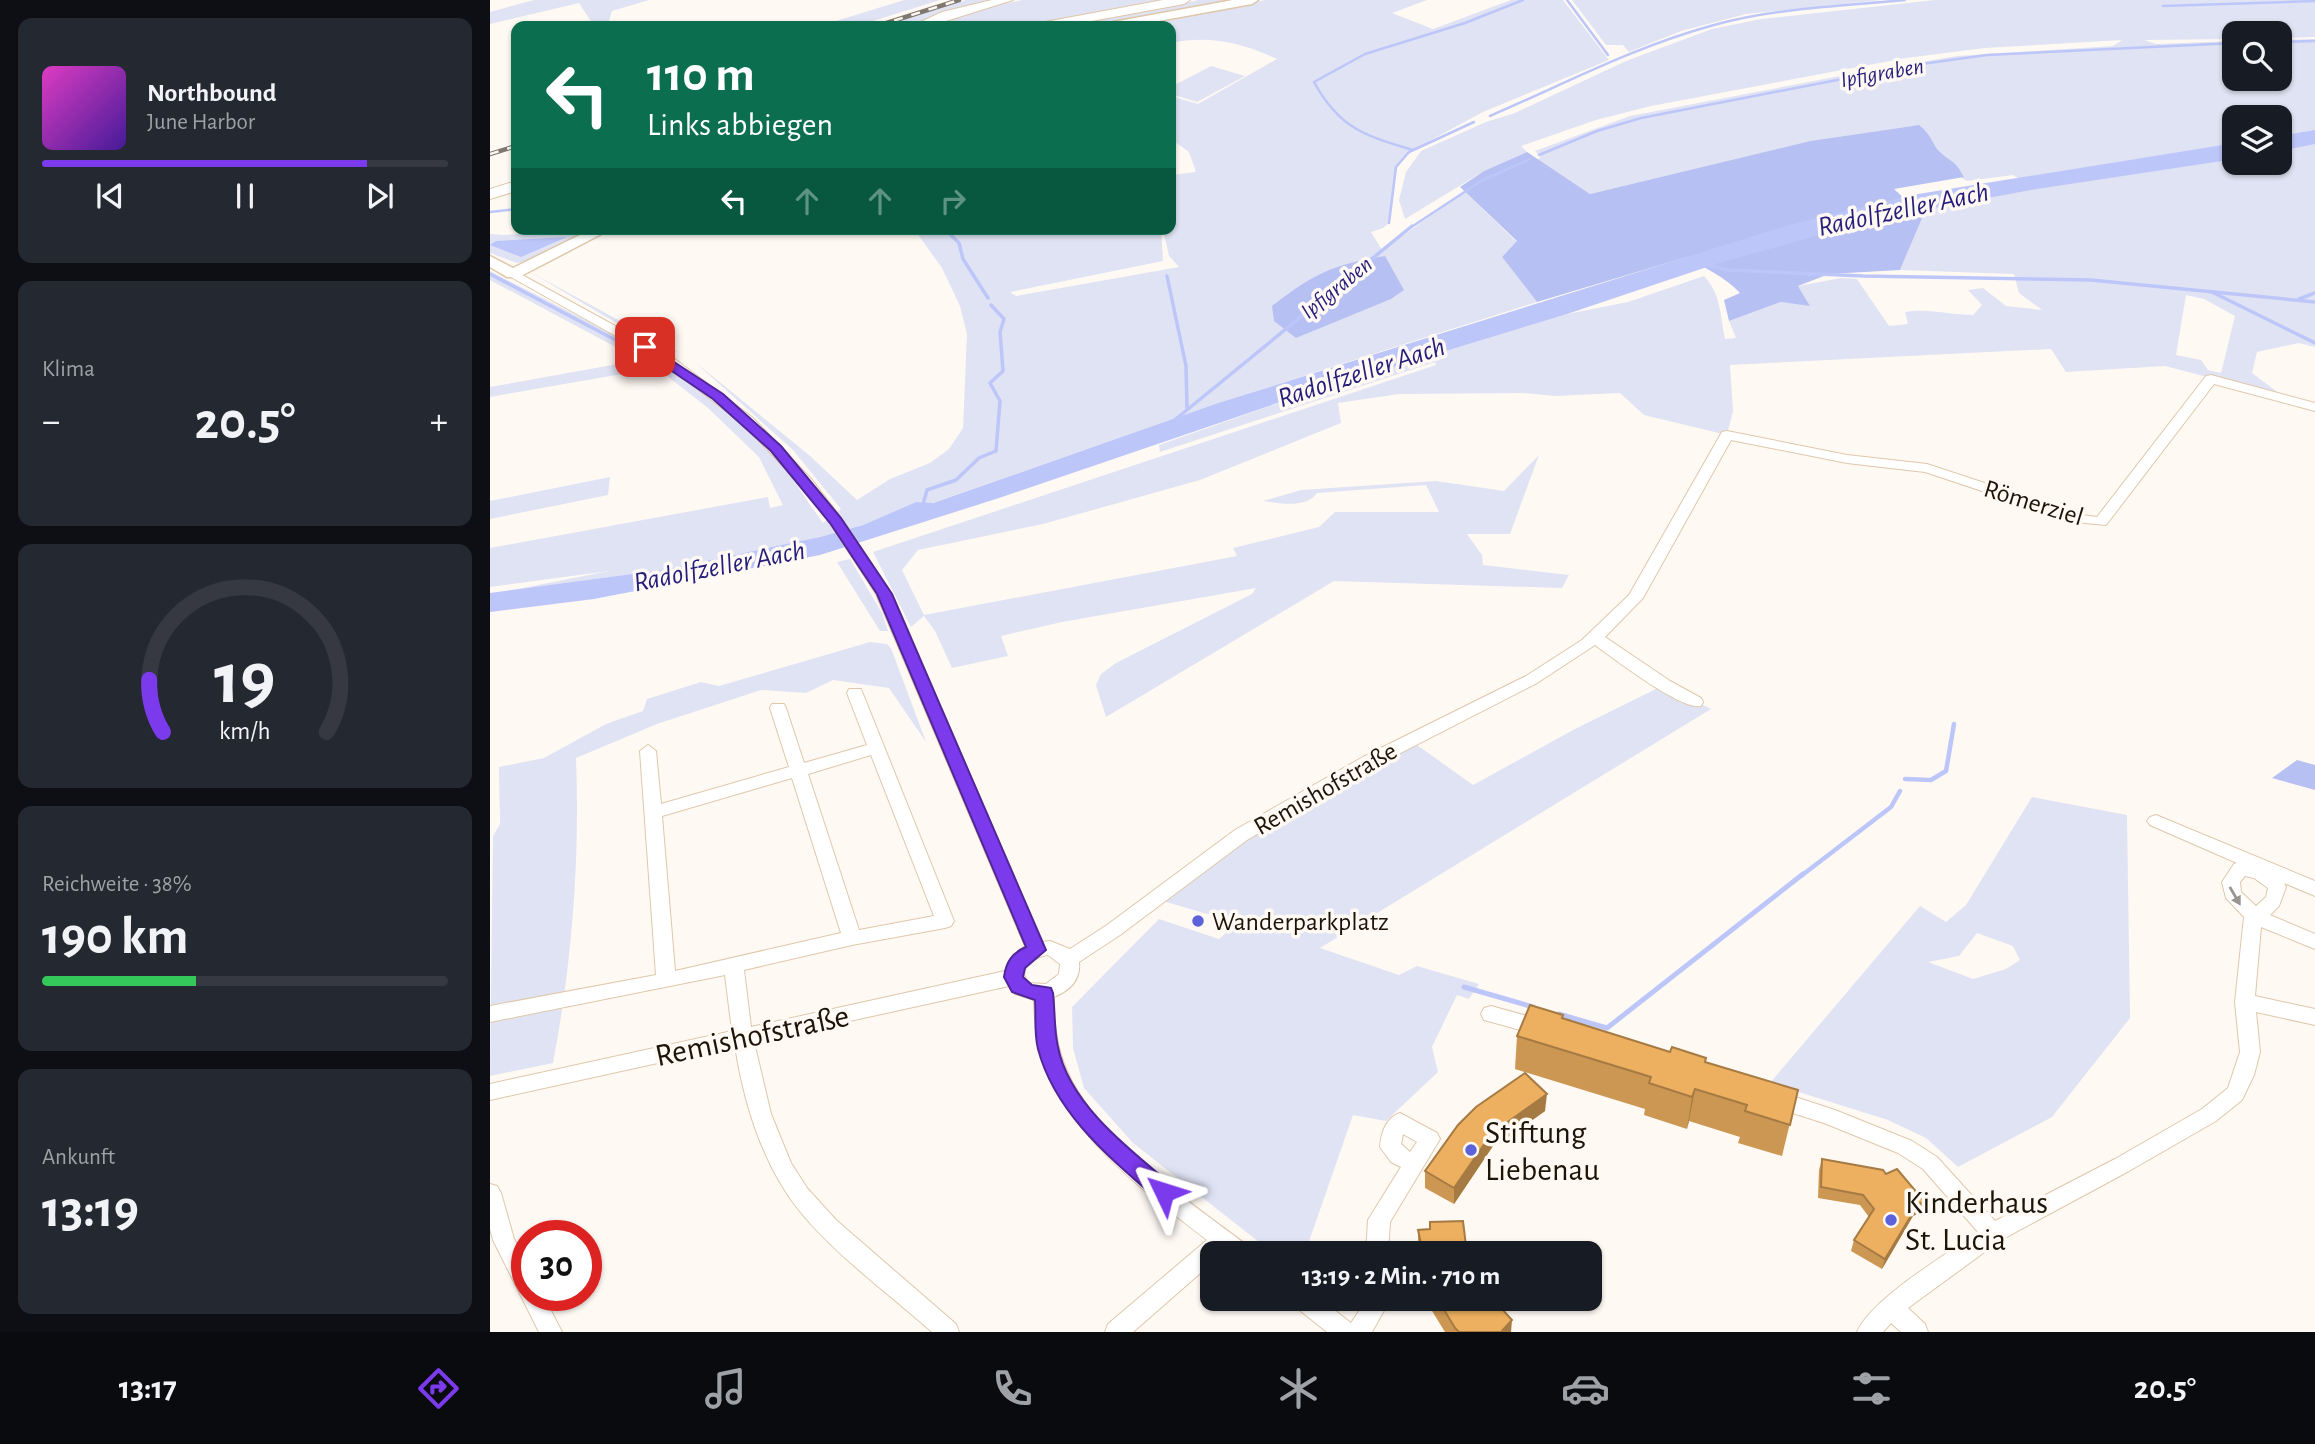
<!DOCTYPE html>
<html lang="de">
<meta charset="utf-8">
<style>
body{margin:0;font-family:"Alegreya Sans",sans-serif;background:#242831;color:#f1f3f6;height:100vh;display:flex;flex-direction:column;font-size:26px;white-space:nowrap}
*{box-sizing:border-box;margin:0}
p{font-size:23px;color:#9ea1a6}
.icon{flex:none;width:38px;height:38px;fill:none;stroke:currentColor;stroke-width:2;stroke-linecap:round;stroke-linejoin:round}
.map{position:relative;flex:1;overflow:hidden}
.drawer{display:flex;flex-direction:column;gap:18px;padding:18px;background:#0d0f14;width:490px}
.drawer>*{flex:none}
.top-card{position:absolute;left:21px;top:21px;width:665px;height:214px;border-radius:14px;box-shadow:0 2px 5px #0004;background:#0b6e4f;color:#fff;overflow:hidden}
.fabs{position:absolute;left:1732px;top:21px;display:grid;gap:14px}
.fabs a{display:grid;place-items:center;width:70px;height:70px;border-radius:14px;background:#171b24;box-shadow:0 2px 5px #0004;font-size:35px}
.speed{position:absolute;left:21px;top:1220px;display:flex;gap:14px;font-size:35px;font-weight:700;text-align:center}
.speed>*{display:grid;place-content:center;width:91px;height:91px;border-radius:50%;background:#171b24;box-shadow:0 2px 5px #0004;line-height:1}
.speed .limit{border:10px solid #d22;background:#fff;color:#111}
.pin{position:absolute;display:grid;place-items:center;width:60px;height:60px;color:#fff;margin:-30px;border-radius:14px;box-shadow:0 4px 10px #0006}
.me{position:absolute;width:77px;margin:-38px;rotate:311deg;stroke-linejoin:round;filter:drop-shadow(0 0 5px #0008)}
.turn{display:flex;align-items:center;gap:24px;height:147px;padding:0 21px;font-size:32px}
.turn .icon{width:91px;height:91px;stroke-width:2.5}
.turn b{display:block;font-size:49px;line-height:60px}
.lanes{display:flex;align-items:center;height:66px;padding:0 21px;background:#0003;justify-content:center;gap:35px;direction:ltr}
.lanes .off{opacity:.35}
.big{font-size:52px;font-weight:700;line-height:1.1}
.drawer .tile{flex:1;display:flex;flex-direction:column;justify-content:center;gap:10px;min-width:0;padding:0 24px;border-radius:14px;background:#242831}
.drawer .dial{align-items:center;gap:0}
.dial svg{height:182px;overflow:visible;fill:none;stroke:#363941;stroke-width:7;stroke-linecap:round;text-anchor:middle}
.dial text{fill:#f1f3f6;stroke:none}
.song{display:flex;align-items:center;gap:21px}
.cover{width:84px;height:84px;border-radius:10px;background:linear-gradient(135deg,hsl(310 70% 55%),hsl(260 70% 35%))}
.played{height:7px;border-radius:4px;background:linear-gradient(90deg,#7c3aed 80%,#363941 80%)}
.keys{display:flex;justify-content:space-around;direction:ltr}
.heat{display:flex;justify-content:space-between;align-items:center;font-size:38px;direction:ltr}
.charge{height:10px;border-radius:5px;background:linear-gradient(90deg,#34c759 38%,#363941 0)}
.trip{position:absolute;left:710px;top:1241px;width:402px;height:70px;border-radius:14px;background:#171b24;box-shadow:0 2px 5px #0004;font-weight:700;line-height:70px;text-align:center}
.menu{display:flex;height:112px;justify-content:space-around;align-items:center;background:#090b0e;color:#9ea1a6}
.menu .icon{width:49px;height:49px}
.menu .current{color:#7c3aed}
.menu b{font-size:32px;color:#f1f3f6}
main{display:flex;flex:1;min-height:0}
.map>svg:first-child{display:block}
.green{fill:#e0e3f3;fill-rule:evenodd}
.forest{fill:#b7c0f2}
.water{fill:#bdc6f9}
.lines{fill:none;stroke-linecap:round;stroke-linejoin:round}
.stream-far3{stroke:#bdc6f9;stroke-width:2.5}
.stream-far2{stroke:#bdc6f9;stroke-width:3.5}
.stream-far1{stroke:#bdc6f9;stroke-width:4.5}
.stream{stroke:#bdc6f9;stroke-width:5}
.minor-casing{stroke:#dfc7aa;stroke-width:2}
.tertiary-casing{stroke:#dfc7aa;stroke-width:3}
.secondary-casing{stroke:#dfc7aa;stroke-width:2}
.minor{fill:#fff;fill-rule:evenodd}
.tertiary{fill:#fff;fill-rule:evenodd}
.secondary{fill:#fff;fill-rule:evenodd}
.rail-casing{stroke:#80786f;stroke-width:4.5}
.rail{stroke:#fff9f4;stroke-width:2.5;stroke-dasharray:9;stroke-linecap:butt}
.wall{fill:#cc9753}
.shaded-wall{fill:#a67b43}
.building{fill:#edb060;stroke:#a67b43;stroke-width:2}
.oneway{fill:#999590}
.route{fill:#7c3aed;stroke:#51269a;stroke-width:2}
.poi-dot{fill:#5c62da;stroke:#fff9f4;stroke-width:2.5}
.labels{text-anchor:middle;stroke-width:7;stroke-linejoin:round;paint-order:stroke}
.far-water-label{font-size:23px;font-style:italic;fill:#241d7a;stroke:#fff9f4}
.street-label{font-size:26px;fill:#1d1409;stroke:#fff9f4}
.poi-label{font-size:26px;fill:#1d1409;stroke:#fff9f4;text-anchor:start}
.water-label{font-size:28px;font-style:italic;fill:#241d7a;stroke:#fff9f4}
.near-street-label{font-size:32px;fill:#1d1409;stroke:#fff9f4}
.near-poi-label{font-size:32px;fill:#1d1409;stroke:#fff9f4;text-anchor:start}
</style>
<main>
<section class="drawer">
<div class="tile">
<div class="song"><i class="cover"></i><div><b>Northbound</b><p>June Harbor</p></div></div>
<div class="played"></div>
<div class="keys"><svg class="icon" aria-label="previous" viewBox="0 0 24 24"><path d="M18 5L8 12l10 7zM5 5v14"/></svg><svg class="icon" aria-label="pause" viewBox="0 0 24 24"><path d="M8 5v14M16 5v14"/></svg><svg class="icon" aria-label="next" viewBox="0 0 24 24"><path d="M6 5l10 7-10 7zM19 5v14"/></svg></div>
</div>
<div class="tile"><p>Klima</p>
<div class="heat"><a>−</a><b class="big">20.5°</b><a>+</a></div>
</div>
<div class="tile dial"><svg viewBox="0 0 100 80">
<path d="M14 69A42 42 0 1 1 86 69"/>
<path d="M14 69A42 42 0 0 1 8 46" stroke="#7c3aed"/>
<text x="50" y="56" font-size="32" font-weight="700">19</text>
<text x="50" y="72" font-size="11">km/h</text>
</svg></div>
<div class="tile"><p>Reichweite · 38%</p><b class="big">190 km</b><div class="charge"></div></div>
<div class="tile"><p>Ankunft</p><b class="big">13:19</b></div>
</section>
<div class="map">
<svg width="1825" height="1332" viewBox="0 0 1825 1332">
<rect width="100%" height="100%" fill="#fff9f4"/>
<g class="green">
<polygon points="44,0 159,0 122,11 119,21 122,26 104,26 89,3 0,24 0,12"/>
<polygon points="414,0 450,0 367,26 330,26"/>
<polygon points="476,0 508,0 422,26 392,26"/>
<polygon points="533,0 680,0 546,26 438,26 486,9"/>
<polygon points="709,0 746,0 610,26 575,26"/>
<path d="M776 0H937L902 13 943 29 1021 0H1073L1119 60 993 112 919 152 906 167 899 223 893 228 881 232 892 250 975 192 1027 242 1012 257 1047 302 728 403 442 503 426 502 373 525 330 537 172 570 23 590 119 571 0 587V548L278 497 280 508 293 505 269 457 218 408 167 368 0 397V387L150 360 0 280V271C99 323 206 369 283 454 301 474 316 500 333 523L351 509 303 450 205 362 319 455 367 500 400 479 440 463 459 449 473 428 477 334 470 306 452 268 424 229H671L673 261 520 292 526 296 689 267 679 256 673 229H681V175L706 172 699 152 681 139V96L708 104 787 59C752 43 719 35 681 43V26H633Z"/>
<polygon points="1082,0 1391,0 1256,14 1191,31 1139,52 1133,45 1116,45"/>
<path d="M1445 0H1825V37L1790 38V33H1745V39L1654 40 1666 44 1745 41V79H1790V40L1825 39V347L1809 343 1767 352 1762 373 1794 397 1675 366 1576 372 1561 349 1240 365 1243 411 1237 435 1154 415 1130 393 1065 396 1034 393 909 394 848 403 851 423 710 480 553 524 428 550 412 570 434 615 747 556 743 548 829 527 845 512H949L936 485 827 493C816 509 789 503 773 501L811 490 946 481 1014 491 1049 455 1020 534H977L992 555 993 565 1079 575 1072 588 844 581 616 717 606 685 611 674 626 663 762 594 766 588 572 622 511 636 518 656 462 668 445 631 434 616 421 627 383 552 946 365 945 362 670 452 669 445 814 394 1002 335 1077 314 1138 302 1214 276C1231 294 1230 315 1235 339L1246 338 1239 321 1291 302 1319 305 1308 286 1351 278 1367 279 1399 326 1418 324 1415 312C1438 308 1459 315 1483 315L1492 305 1478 290 1493 288 1516 306 1552 310 1529 293 1524 274 1410 270 1433 216 1427 211 1546 189 1523 175 1477 181 1472 178 1422 126 1320 141 1100 194 1047 160 1051 157 1045 151 1140 116 1355 75 1467 56 1623 46 1632 40 1495 48 1416 58 1161 106 1106 120 1031 146 1037 152 994 171 915 219 909 200 916 172 931 151 996 122 1025 113 1136 61 1222 29 1271 19ZM1745 117H1790V163H1745ZM1696 295 1714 299 1745 316 1731 373 1718 370 1711 360 1686 355Z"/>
<polygon points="721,66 755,76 707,102 681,94 681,87"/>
<polygon points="106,229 43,261 27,263 0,253 0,234 14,235"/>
<polygon points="42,273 187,352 177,353"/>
<polygon points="120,477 118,495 0,519 0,501"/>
<polygon points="360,559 392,613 398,631 390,631 347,562"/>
<path d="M380 642 397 644 401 648 436 742 399 688 343 680 316 693 271 690 167 724 86 758C90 860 82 963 63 1063L0 1076 3 836 10 824 9 767 54 758 116 724 153 711 157 699 211 682 229 686Z"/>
<polygon points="1174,685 1221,709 830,948 909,975 927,966 989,984 979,999 967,995 942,1047 948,1072 896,1121 863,1115 815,1253 783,1253 643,1143 594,1088 583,1048 582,1007 669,919 729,939 748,923 666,899 690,881 920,740 983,785 1085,729"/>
<path d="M1542 797 1637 815 1640 1018 1562 1117 1468 1167 1436 1138 1398 1120 1280 1083 1430 906 1456 922 1476 905ZM1487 933 1523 946 1530 960 1516 969 1483 979 1438 962 1469 956Z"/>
</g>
<g class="forest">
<path d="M1429 125C1443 136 1442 145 1450 152 1463 164 1464 159 1474 177L1404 189 1433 216 1410 270 1339 274 1308 286 1320 306 1291 302 1239 321 1234 300 1250 293C1234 276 1217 270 1197 257L1047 302 1012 257 1027 241 970 187 994 171 1037 152 1100 194 1320 141Z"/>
<path d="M895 256 914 290 901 299 806 338 784 321 782 306C823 274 844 264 895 256Z"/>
<polygon points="1807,760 1825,765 1825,790 1782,778"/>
</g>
<g class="water">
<polygon points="1825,130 1825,144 1790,151 1790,136"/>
<polygon points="1745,143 1745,159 1547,189 1428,211 1351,229 1229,263 1077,314 814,394 509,498 330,555 104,599 0,612 0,593 172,570 330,537 373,525 426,502 443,503 728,403 1299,225 1422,195"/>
<polygon points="77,237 31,257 0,245 6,241"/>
</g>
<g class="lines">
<g class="stream-far3">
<polyline points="1077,0 1118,55"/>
<polyline points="1673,6 1825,1"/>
<polyline points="1790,42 1825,41"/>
<path d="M1000 116C1074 84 1146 46 1224 25 1286 8 1351 6 1415 0"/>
<path d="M923 150C875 136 849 128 824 82L875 54 975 23 1033 0"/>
<polyline points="1049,155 1107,131 1151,118 1424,65 1497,55 1745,43"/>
<polyline points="0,212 26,209"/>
<polyline points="899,223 906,167 919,152 984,122"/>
<polyline points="920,228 991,181 1040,159"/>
</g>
<g class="stream-far2">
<polyline points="455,229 469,243 473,259 498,298"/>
<polyline points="1215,265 1238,270 1373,276 1601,280 1825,302"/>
<polyline points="0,274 156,356"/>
<polyline points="677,276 696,366 697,408"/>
<polyline points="1722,292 1825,343"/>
<polyline points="1809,299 1825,293"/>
<polyline points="681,423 922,226"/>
<polyline points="432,508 437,490 466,480 489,458 506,451 510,401 500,383 513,371 510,332 514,319 501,305"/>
</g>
<g class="stream-far1">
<polyline points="1415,779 1441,780 1456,771 1464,724"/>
<polyline points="1311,876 1401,807 1410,791"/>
</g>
<g class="stream">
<polyline points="974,987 1043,1007"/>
<polyline points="1069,1014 1117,1028 1313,874"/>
</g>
<defs>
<g id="minor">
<path d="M23 270 182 357 263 418 322 480 351 518 402 594 552 942 560 941 580 949 617 925 745 830 873 757 1036 676 1092 640 1139 595 1232 432 1237 431 1357 455 1437 464 1592 515 1607 517 1716 376 1721 375 1825 403V411L1724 384 1616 525 1585 522 1435 472 1357 463 1241 440 1153 598 1115 637 1180 681 1211 698 1213 702 1211 706C1192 711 1123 658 1105 645L1047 683 885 766 757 840 630 935 589 962C591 980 579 991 564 997 564 1023 566 1047 577 1071 605 1138 701 1203 758 1246L761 1253H723V1262L643 1332H615L618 1324 717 1240C637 1178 545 1111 544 1000L525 994 519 986 264 1042 281 1114 301 1163 317 1188 346 1220 466 1324 469 1332H442C399 1294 343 1253 308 1209 272 1163 254 1103 245 1046L0 1100V1084L242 1031 235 975 0 1022V1006L166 975 150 751 158 745 166 751 171 804 299 767 280 708 282 704H294L296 708 314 763 377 745 357 693 359 689H371L464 921 461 926 455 928 362 945 254 970 261 1027 515 971 523 955 535 946 386 594 340 523 312 486 253 424 174 363 19 276 17 274ZM381 755 444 916 369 930 318 774ZM302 778 351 933 185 971 172 816ZM558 955 570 964 569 974 556 984 538 983 534 975C535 961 546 957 558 955Z"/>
<path d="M1666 815 1825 881V896L1794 883 1796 887 1789 906 1780 915 1825 934V949L1771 927 1765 996 1825 1009V1025L1766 1012 1770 1052 1764 1075 1752 1100 1726 1121 1639 1171 1511 1240 1418 1308 1435 1324 1438 1332H1411L1401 1323 1393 1332H1367C1382 1298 1456 1255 1488 1232L1433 1169 1408 1153 1334 1123 1277 1105 1274 1099 1277 1093 1284 1090 1345 1110 1422 1141 1447 1157 1505 1221 1625 1159 1712 1109 1738 1088 1750 1052 1745 1002 1754 917 1736 898 1732 882 1744 864 1747 863 1660 825 1657 821 1660 817ZM1755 876 1764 878 1778 888 1776 897 1766 906 1751 892 1750 882Z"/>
<polygon points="1001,1006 1059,1022 1062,1028 1059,1034 1052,1036 994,1020 991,1014 994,1008"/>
<path d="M910 1113 947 1133 950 1139 900 1222 898 1253H876L878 1220 911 1167 901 1162 890 1147C891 1133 896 1118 910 1113ZM913 1134 927 1142 920 1152 911 1144Z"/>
<polygon points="0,1184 7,1186 11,1193 24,1239 37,1263 37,1295 53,1295 72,1332 49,1332 3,1240 0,1229"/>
<polygon points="800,1298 829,1298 861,1323 878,1298 901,1298 882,1332 837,1332 803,1305"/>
</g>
<g id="tertiary">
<polygon points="743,0 768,0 762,4 641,26 617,26 623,22"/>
<polygon points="102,229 121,229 29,277 17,277 0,267 0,256 23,268"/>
</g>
<g id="secondary">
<polygon points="502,0 523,0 440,26 422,26 452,12"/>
<polygon points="673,0 700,0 694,4 575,26 548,26 555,22"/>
<polygon points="26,181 26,191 0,199 0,189"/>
</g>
</defs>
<use href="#minor" class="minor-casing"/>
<use href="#tertiary" class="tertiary-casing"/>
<use href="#secondary" class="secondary-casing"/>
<use href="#minor" class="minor"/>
<use href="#tertiary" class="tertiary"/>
<use href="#secondary" class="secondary"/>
<defs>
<g id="rail">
<polyline points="387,26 469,0"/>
<polyline points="0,154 26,146"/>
</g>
</defs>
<use href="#rail" class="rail-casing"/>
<use href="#rail" class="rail"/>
</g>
<g class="wall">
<polygon points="1073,1015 1073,1018 1180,1052 1308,1090 1292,1156 1248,1143 1250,1137 1199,1121 1197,1129 1154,1115 1155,1109 1025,1069 1027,1036"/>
<polygon points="986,1107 1055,1111 1007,1145 1005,1143 964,1204 935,1188 935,1171"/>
<polygon points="1332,1159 1431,1212 1423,1216 1392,1269 1361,1251 1364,1240 1379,1217 1370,1205 1328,1198 1329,1170"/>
<polygon points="928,1230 976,1246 979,1253 928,1253"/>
<polygon points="937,1298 1002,1298 1021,1332 955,1332 939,1306"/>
</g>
<g class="shaded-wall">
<polygon points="1205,1089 1199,1121 1197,1129 1202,1097"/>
<polygon points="1057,1094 1055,1111 1007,1145 1008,1129"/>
<polygon points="1006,1127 1005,1143 964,1204 964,1188"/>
<polygon points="1434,1201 1431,1212 1423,1216 1392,1269 1395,1259 1424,1207"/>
<polygon points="1022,1320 1021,1332 1011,1332"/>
</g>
<g class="building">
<polygon points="1040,1005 1073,1015 1072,1018 1180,1052 1182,1047 1216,1058 1215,1062 1308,1090 1300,1125 1255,1111 1257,1105 1205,1089 1202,1097 1159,1083 1161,1077 1027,1036"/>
<polygon points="1035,1073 1057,1094 1008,1129 1006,1127 964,1188 935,1171 968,1125 986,1107"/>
<polygon points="1332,1159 1393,1170 1396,1174 1407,1169 1434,1201 1424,1207 1425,1209 1395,1259 1364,1240 1384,1209 1373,1195 1331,1187"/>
<polygon points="973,1221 976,1246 979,1253 933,1253 928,1230 940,1229 940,1222"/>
<polygon points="947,1298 1002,1298 1022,1320 1011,1332 969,1332 965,1328"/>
</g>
<defs><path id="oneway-solid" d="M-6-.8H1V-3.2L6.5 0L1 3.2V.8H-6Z" transform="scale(1.75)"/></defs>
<use class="oneway" href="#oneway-solid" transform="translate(1745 896) rotate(60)"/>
<path class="route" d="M155 343 233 394 291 446 351 518 402 594 556 950 535 968 533 977 542 985 561 988 563 993C565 1011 564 1030 568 1047 579 1104 640 1150 682 1185L685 1192 682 1199 674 1202 667 1199C619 1157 565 1113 548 1049 544 1034 546 1016 545 1000L522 992 514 977C516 962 522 953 536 947L387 594 340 523 281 451 223 399 151 350 149 347Z"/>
<g class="poi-dot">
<circle cx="708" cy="921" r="7"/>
<circle cx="981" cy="1150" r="7"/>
<circle cx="1401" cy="1220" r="7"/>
</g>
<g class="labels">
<g class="far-water-label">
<text transform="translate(1392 72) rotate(-10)" y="8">Ipfigraben</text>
<text transform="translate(846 287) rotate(-39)" y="8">Ipfigraben</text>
</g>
<g class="street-label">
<text transform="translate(1544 502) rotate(17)" y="9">Römerziel</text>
<text transform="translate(835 788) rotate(-30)" y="9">Remishofstraße</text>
</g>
<g class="poi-label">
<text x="722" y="930">Wanderparkplatz</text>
</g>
<g class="water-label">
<text transform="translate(1413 208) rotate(-12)" y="10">Radolfzeller Aach</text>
<text transform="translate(871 371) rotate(-18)" y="10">Radolfzeller Aach</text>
<text transform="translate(229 565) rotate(-11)" y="10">Radolfzeller Aach</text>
</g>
<g class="near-street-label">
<text transform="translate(262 1035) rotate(-12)" y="11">Remishofstraße</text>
</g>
<g class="near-poi-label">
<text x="995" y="1143">Stiftung<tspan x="995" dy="37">Liebenau</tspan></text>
<text x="1415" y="1213">Kinderhaus<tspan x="1415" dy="37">St. Lucia</tspan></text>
</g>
</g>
</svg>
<div class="fabs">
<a><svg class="icon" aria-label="search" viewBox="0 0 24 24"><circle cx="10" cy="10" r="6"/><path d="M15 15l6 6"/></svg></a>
<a><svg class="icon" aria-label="layers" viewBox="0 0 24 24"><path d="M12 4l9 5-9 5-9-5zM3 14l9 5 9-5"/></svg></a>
</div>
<div class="speed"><div class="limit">30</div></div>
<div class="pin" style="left:155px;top:347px;background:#d93025"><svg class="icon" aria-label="arrive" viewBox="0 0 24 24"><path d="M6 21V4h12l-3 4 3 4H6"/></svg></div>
<svg class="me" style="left:674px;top:1192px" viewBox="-20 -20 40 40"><path d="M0-17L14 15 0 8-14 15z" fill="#7c3aed" stroke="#fff" stroke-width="4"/></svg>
<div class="trip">13:19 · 2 Min. · 710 m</div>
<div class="top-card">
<div class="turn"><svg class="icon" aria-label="left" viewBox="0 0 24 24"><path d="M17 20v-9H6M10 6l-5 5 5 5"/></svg><div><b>110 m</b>Links abbiegen</div></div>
<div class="lanes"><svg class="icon" aria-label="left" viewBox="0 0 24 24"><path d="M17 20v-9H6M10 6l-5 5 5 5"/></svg><svg class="icon off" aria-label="ahead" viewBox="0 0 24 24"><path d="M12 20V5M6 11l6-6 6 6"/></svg><svg class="icon off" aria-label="ahead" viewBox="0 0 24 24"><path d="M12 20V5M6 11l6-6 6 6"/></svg><svg class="icon off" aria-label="right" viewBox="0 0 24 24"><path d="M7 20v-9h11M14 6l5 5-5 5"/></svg></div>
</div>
</div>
</main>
<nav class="menu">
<b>13:17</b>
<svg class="icon current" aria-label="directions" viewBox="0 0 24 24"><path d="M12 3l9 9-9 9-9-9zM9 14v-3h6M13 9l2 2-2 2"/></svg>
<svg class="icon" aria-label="music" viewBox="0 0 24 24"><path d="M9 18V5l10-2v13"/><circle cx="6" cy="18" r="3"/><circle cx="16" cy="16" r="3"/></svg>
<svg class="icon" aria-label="phone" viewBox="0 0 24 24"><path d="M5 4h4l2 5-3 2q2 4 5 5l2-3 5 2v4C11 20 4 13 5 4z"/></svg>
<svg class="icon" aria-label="climate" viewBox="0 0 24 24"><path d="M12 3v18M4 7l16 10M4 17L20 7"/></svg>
<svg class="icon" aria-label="car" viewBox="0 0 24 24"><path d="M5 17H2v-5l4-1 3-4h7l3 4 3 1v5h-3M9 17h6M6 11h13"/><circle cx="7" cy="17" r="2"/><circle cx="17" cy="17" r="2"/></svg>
<svg class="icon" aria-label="filters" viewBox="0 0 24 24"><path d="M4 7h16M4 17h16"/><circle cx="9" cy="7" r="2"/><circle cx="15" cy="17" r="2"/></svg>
<b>20.5°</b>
</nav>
